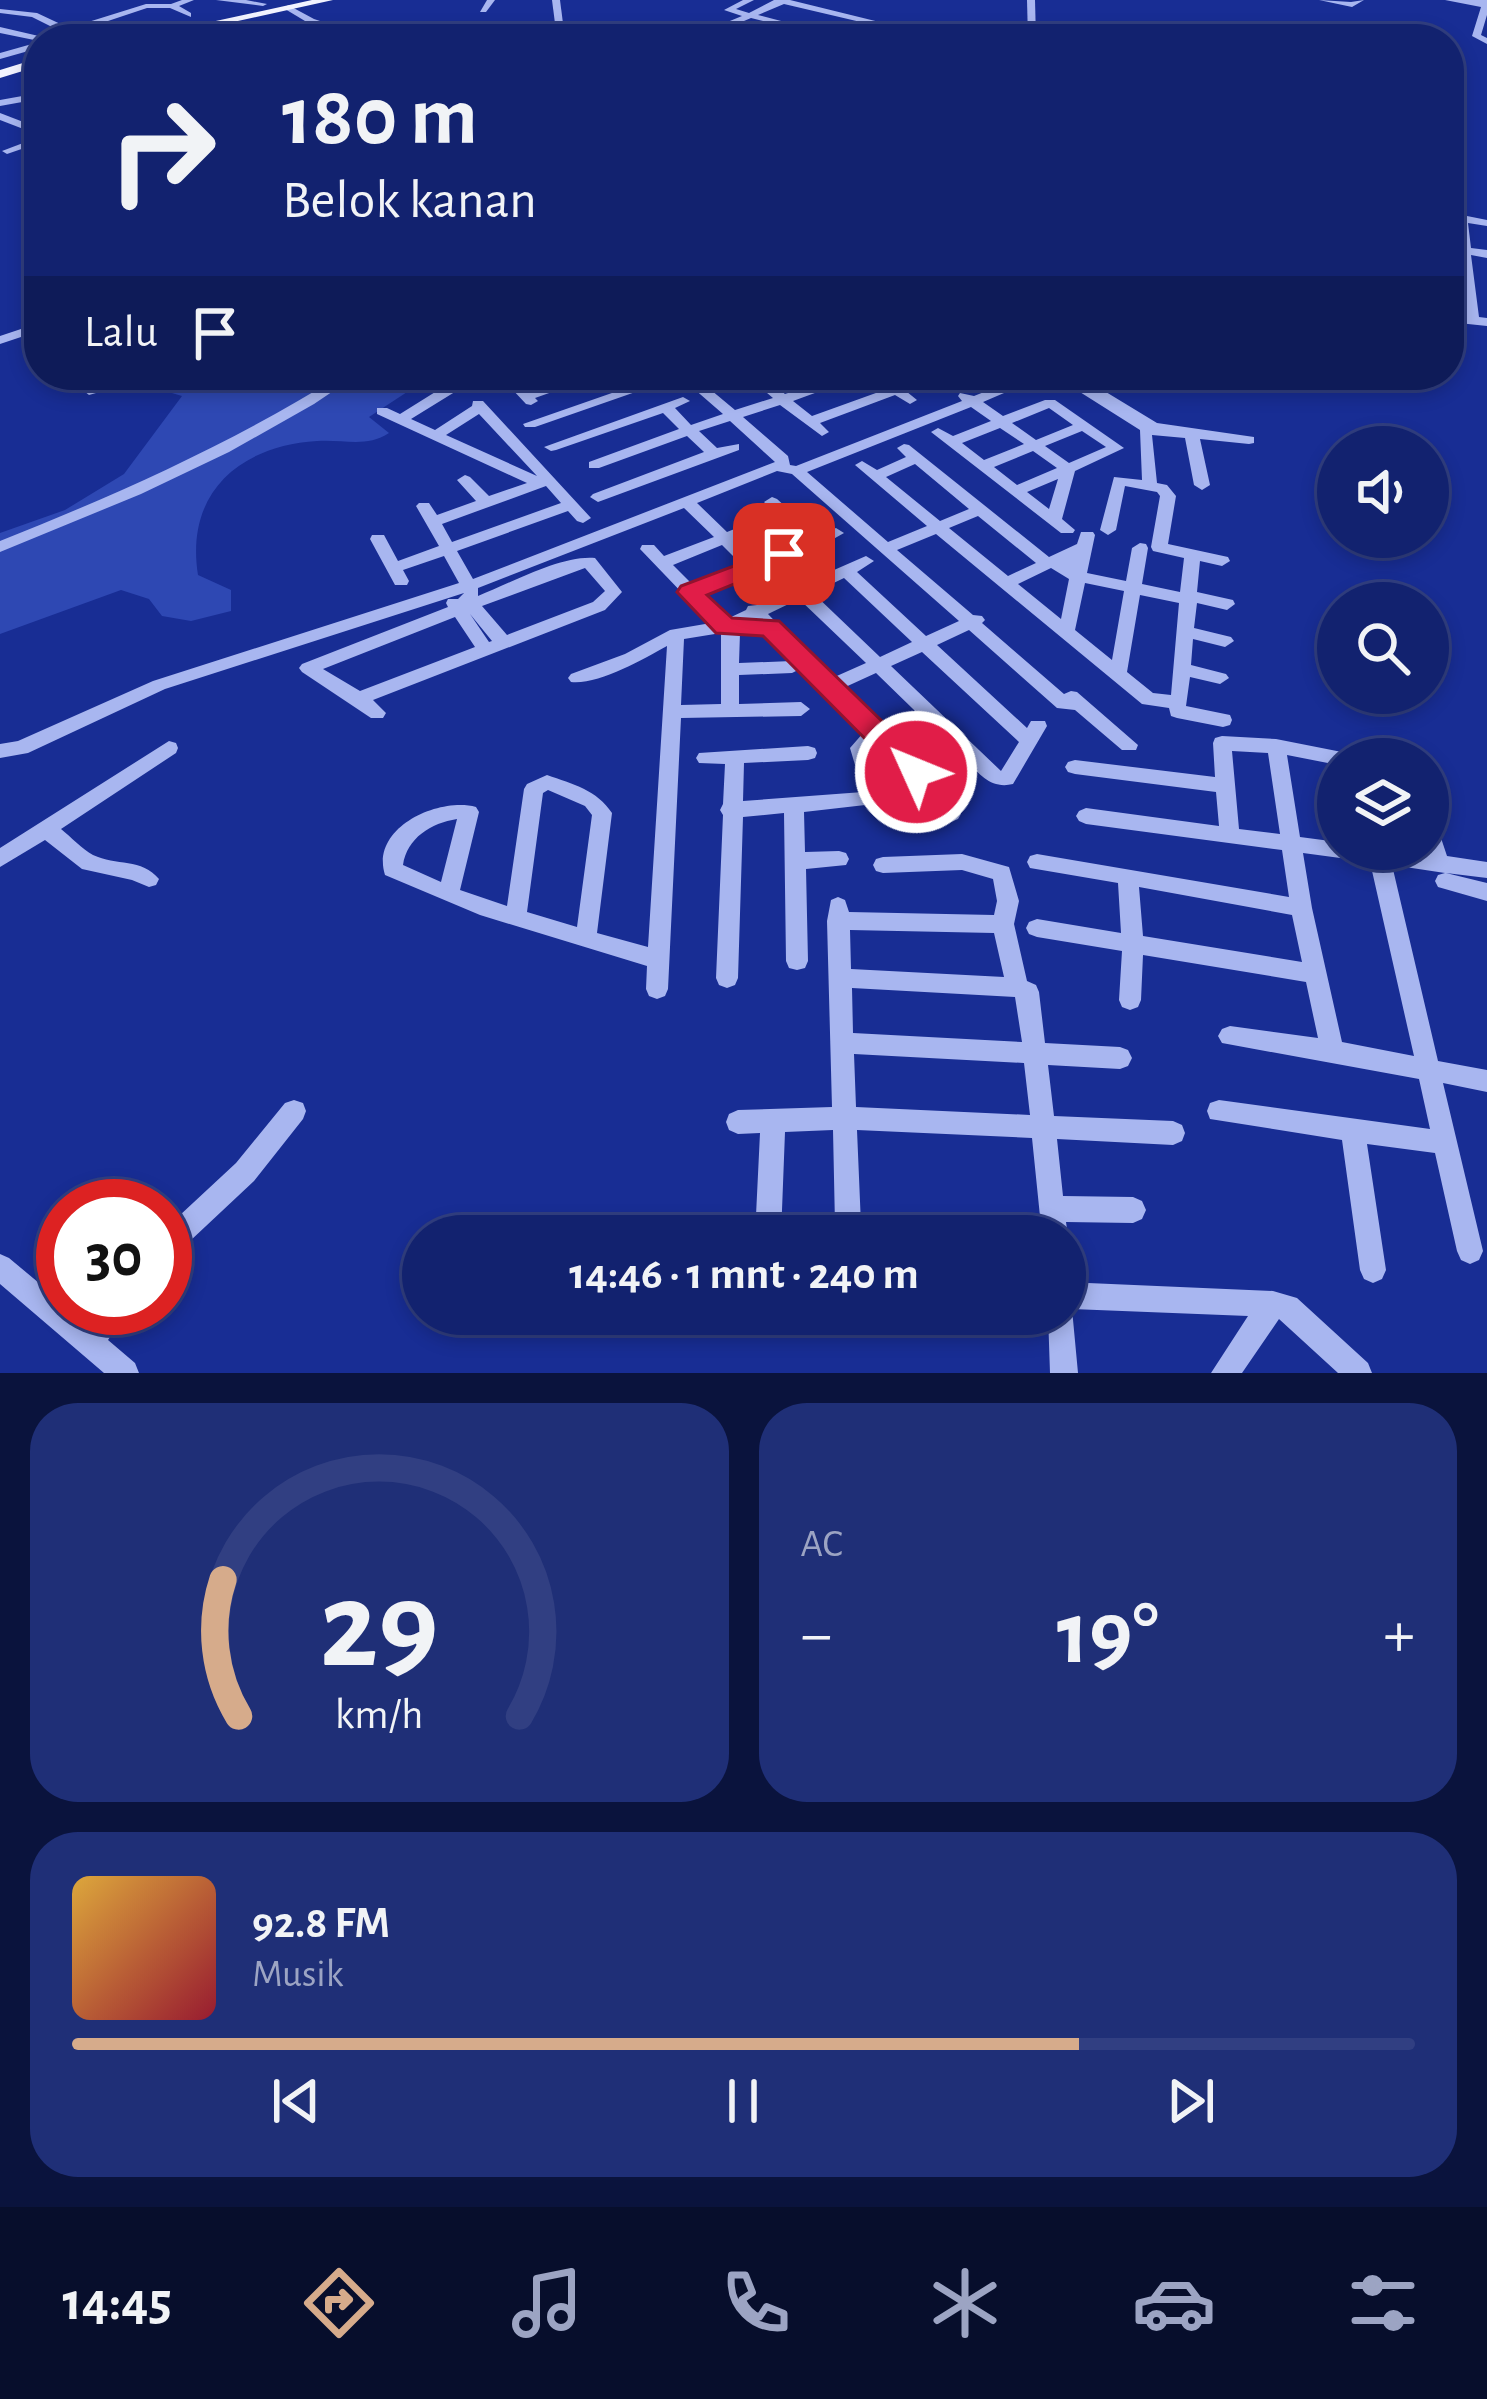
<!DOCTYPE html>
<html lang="id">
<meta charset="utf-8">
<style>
body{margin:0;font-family:"Alegreya Sans",sans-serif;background:#1f2f77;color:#f1f3f6;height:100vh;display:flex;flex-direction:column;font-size:45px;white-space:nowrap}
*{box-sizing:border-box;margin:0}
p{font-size:39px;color:#9ca4c3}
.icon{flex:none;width:66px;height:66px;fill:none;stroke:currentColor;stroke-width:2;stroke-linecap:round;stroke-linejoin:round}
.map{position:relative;height:1373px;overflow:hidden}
.drawer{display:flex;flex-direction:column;gap:30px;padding:30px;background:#0a133d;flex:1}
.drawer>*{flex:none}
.guide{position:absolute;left:24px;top:24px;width:1440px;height:366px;border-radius:48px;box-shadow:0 6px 18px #0003,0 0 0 3px #313f82;background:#12226f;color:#f1f3f6;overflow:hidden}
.tools{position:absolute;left:1317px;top:426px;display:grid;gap:24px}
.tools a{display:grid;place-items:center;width:132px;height:132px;border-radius:50%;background:#12226f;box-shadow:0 6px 18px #0003,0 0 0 3px #313f82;font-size:60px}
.speed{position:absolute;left:36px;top:1179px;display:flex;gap:24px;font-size:60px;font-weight:700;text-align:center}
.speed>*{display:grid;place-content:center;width:156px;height:156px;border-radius:50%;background:#12226f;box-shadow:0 6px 18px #0003,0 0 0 3px #313f82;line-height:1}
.speed .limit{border:18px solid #d22;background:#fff;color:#111}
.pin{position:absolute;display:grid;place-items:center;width:102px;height:102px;color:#fff;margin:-51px;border-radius:24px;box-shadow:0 6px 18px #0006}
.me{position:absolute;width:132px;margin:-66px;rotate:314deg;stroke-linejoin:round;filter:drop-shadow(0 0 9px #0008)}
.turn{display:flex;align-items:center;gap:42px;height:252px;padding:0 60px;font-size:54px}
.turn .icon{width:156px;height:156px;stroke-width:2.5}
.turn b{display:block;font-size:84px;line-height:102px}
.then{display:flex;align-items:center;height:114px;padding:0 60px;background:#0003;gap:24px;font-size:45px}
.big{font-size:90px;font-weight:700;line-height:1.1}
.drawer .tile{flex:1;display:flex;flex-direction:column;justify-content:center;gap:18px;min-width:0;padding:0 42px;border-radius:48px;background:#1f2f77}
.drawer .dial{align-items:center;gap:0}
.dial svg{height:312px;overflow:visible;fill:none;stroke:#313f82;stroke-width:7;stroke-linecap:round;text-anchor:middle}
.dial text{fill:#f1f3f6;stroke:none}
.song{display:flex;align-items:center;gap:36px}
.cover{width:144px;height:144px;border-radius:18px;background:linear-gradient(135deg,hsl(40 70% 55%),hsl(350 70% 35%))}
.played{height:12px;border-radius:6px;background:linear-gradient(90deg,#d6ab8b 75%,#313f82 75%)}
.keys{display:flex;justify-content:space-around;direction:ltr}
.heat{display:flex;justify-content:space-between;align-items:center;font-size:66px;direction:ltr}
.drawer .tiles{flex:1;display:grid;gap:30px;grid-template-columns:1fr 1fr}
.tile:last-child{grid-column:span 2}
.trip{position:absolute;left:402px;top:1215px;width:684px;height:120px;border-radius:60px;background:#12226f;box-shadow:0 6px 18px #0003,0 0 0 3px #313f82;font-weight:700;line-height:120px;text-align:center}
.menu{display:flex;height:192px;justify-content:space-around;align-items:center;background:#070e2c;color:#9ca4c3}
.menu .icon{width:84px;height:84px}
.menu .current{color:#d6ab8b}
.menu b{font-size:54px;color:#f1f3f6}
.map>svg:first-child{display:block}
.green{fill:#2e48b3}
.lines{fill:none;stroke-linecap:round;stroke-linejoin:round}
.minor{fill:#a8b6f0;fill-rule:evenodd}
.major{fill:#f2f3ff;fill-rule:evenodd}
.route{fill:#e11d48;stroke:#92132f;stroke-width:3}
</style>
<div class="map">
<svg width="1487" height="1373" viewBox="0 0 1487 1373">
<rect width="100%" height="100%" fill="#182d94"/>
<path class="green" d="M161 375H433L369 417 389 433C366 448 344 439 317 441 239 446 185 493 198 575L231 590V611L191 621 162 616 149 599 121 590 0 634V533L65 510 124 474 182 396 155 388Z"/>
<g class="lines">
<g class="minor">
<polygon points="182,0 194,0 179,6 191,13 191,17 170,8 147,8 75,32 86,39 76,39 32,17 0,13 0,9 37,13 69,28 146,4 171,4"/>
<polygon points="216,0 246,0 267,4 263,6"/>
<polygon points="487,0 495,0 486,12 480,12"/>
<polygon points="552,0 560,0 565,39 557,39"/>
<polygon points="743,0 754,0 736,9 749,13 774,0 790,0 920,32 916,35 784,4 758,15 850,39 835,39 751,18 709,36 637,28 641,25 708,30 742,16 724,10"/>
<polygon points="1027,0 1035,0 1036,39 1028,39"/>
<polygon points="1319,0 1351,2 1364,0 1352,7"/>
<polygon points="1445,0 1487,0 1487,15 1481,35 1487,38 1487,44 1472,36 1481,7"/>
<polygon points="288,5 314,19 362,35 389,26 393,29 367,39 354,39 319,27 266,39 251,39 310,24 285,9"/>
<polygon points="505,21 509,24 507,39 499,39 500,27 482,28 478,39 470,39 472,33 450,33 467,39 453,39 424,30 428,27 474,28 479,23"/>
<polygon points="0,27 43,37 44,39 39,41 0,33"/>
<polygon points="613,30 617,33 618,39 610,39 609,33"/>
<polygon points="228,36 250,39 224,39"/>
<polygon points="39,42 39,48 0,59 0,53"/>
<polygon points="39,93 39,99 0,106 0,100"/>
<polygon points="0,113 39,128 39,135 0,120"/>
<polygon points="39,137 39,143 7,154 2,151"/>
<polygon points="1449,193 1463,196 1467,216 1487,220 1487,226 1468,223 1471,248 1487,250 1487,258 1471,255 1479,317 1487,318 1487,326 1449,322 1449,314 1466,316 1459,253 1449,252 1449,244 1459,246 1454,200 1449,199"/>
<polygon points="39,323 39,331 0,344 0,336"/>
<polygon points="64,375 79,375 92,386 130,377 128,375 142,375 145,379 89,395"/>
<path d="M341 375H357L314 404 229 452 141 494 0 552V541C118 494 233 443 341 375Z"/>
<polygon points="499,375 514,375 529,391 579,375 600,375 535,398 538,401 531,405 526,404"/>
<polygon points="621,375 636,375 643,382 660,377 667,381 535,427 525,427 523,424 632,386"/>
<path d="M678 375H693L735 410 773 398 746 375H761L785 394 843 375H864L793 401 812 416 887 389 870 375H886L917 400 910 404 895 395 820 423 829 432 822 436 780 405 743 417 788 456 790 465 796 466 962 401 958 396 960 393 974 396 1027 375H1046L983 402 1003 416 1045 400H1055L1124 448 1075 471 1062 519 1075 530 1073 533H1061L931 432 938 428 953 436 991 421 971 407 807 472 888 542 927 526 855 465 862 461 877 470 906 457 897 448 904 444 909 445 1049 557 1077 544 1081 532H1093L1095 535 1087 573 1126 581 1132 548 1140 543 1146 544 1148 548 1142 584 1180 592 1184 558 1153 551 1151 547 1160 496 1157 492 1125 486 1116 530 1108 535 1100 530 1114 477 1142 480 1140 430 1053 375H1078L1157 423 1254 437V443L1249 444 1200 439 1210 485 1202 490 1194 485 1185 438 1152 435 1157 483 1167 485 1176 496 1168 544 1228 557 1230 561 1222 566 1200 561 1197 592 1233 600 1235 604 1227 610 1197 603 1194 628 1231 637 1234 641 1225 647 1193 639 1191 665 1226 674 1229 678 1220 684 1190 677 1186 706 1230 715 1232 720 1230 725 1223 727 1177 718 1171 716 1169 708 1142 704 936 534 897 550 973 615 982 616 985 620 982 623 1064 694 1071 691 1077 692 1138 745 1136 750H1122L1075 710 1057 708 969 630 937 645 1027 728 1031 721H1045L1047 726 1013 784C989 790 977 771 961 755L929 773 958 809 961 814 958 819 951 822 874 804 804 812 805 852 839 851 846 853 849 859 846 865 806 869 808 961 805 968 797 970 789 968 786 961 784 813 743 817 738 978 735 985 727 988 719 985 716 978 723 815 720 810 723 804 725 764 699 763 696 758 699 753 808 746 815 748 817 753 815 758 808 760 744 763 743 801 863 792 850 748 864 732 800 669 792 673 739 675V704L801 702 810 709 801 716 681 718 668 989 665 996 657 999 649 996 646 989 647 966 480 915 385 875C370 828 438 797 476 807L479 812 460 890 507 906 524 789 527 784 547 775C573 784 597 790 612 813L597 933 648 947 667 646C642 660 598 685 571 682L568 678 571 674 625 654 670 630 711 623 640 549 642 545H654L664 556 714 537 684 508 478 588V596C511 583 561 555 595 558L622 592 605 610 373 700 386 713 383 718H371L302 672 299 668 302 664 448 607 446 603 448 599H458L464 593 165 689 28 753 0 758V744L18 741 153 681 459 583 444 556 403 570 409 581 407 585H395L370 539 372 535H384L398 561 439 546 416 506 419 503H429L437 515 476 501 457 480 465 475 470 477 489 496 527 483 377 414V408H387L400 414 448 384H458V390L411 419 435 430 472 406 473 401H483L591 518 583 523 577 521 568 511 457 551 473 579 775 462 730 421 699 431 717 448 739 444V450L598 502 590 497 593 494 704 452 687 436 599 468H589V462L679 429 663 413 556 450 551 451 544 447 683 397 690 401 675 408 691 425 723 414ZM1049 408 1073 425 1036 440 1012 423ZM479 414 537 476 446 435ZM1000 428 1024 444 984 460 962 443ZM1082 431 1106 447 1069 463 1045 446ZM1033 451 1057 468 1017 485 994 467ZM915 464 969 509 940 521 886 477ZM777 471 792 474 959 621 926 636 857 572 874 561 866 556 802 584 793 585 791 589 757 605 748 606 746 610 727 619 701 594 821 546 844 533 836 528 817 535 777 499 772 497 764 502 775 513 727 532 697 503ZM1058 479 1049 509 1027 492ZM546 486 561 503 452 542 442 524ZM978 516 1036 563 1008 576 949 528ZM783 521 804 540 755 560 735 540ZM722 545 742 565 693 585 673 565ZM585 568 605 591 593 602 507 635 482 606ZM1051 568 1069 579 1061 619 1018 584ZM844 578 912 642 880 657 813 593ZM1085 583 1124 591 1112 660 1075 630ZM1140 595 1179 603 1171 695 1153 693 1127 672ZM799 599 866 663 830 679 768 614ZM470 614 492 641 489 642ZM455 617 475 647 360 691 323 669ZM754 620 792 661 739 663 740 633 737 628ZM721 633V704L681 705 684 639ZM922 652 1019 742 1001 771 891 666ZM876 673 949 744 918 761 841 689ZM876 743 903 770 879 783 869 750ZM914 781 931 802 893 793ZM548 790 585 806 592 815 577 927 527 912 543 793ZM457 819 441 882 403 865C407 838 431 823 457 819Z"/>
<polygon points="922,375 938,375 948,384 946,387 936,387"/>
<path d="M1222 736 1276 739 1352 754 1355 759H1338V765L1287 755 1300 837 1338 842V849H1392L1426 853 1428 818 1435 820 1447 856 1487 862V878L1446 873 1487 883V901L1438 887 1435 881 1438 875 1445 873 1392 865 1438 1061 1487 1070V1092L1443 1083 1483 1251 1479 1260 1470 1264 1461 1260 1457 1251 1435 1153 1367 1144 1386 1270 1382 1279 1373 1283 1364 1279 1360 1270 1342 1140 1210 1119 1207 1111 1210 1103 1219 1100 1430 1129 1419 1079 1222 1043 1218 1036 1222 1029 1230 1026 1318 1038 1306 982 1143 955 1141 1000 1138 1007 1130 1010 1122 1007 1119 1000 1122 951 1037 937 1029 934 1026 928 1029 922 1037 919 1121 933 1118 883 1030 868 1027 862 1030 856 1037 854 1289 897 1282 850 1086 824 1079 821 1076 816 1079 811 1086 808 1219 826 1216 792 1075 774 1068 772 1065 767 1068 762 1075 760 1215 777 1213 743 1215 738ZM1232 751 1268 753 1280 834 1239 829ZM1303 853 1370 862 1414 1056 1342 1042 1312 908ZM1139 887 1292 915 1302 962 1143 936Z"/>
<path d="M169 741 176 743 178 748 176 753 61 829C71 837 82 849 93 855 116 866 142 858 159 879L156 885 149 887 132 880 82 869 45 840 0 867V848Z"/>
<path d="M962 854 1009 867 1019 901 1014 924 1027 981 1036 985 1039 992 1045 1043 1120 1047 1128 1050 1132 1058 1128 1066 1120 1069 1048 1065 1054 1116 1173 1121 1182 1125 1185 1133 1182 1141 1173 1145 1057 1139 1063 1196 1133 1197 1142 1201 1146 1210 1142 1219 1133 1223 1066 1222 1068 1236 1065 1243V1236H1042L1032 1138 857 1130 861 1225 857 1234H839L835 1225 833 1130 785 1132 781 1236H755L760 1133 738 1134 729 1130 726 1122 729 1114 738 1110 832 1107 827 921 831 900 838 897 845 900 849 912 994 915 997 901 993 879 962 870 883 873 876 871 873 865 876 859 883 857ZM850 930 994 933 1004 977 851 969ZM852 988 1015 997 1022 1042 853 1033ZM854 1054 1024 1063 1030 1115 856 1107Z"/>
<polygon points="294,1100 303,1103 306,1111 303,1119 254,1181 174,1256 165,1260 165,1229 236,1163 285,1103"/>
<polygon points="0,1254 9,1258 63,1303 63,1308 69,1308 87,1323 99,1308 129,1308 108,1340 135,1363 139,1373 104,1373 0,1284"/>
<polygon points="1065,1282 1273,1291 1297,1298 1368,1363 1372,1373 1338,1373 1279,1319 1242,1373 1211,1373 1248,1316 1072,1309 1078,1373 1050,1373 1048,1314 1065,1314"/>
</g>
<g class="major">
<polygon points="312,0 333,0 156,39 133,39"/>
<polygon points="39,58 39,66 0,78 0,70"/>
</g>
</g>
<polygon class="route" points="784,547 796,554 793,560 707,595 732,618 779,621 926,764 930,772 926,780 906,780 763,636 716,633 677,592 681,586"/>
</svg>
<div class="tools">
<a><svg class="icon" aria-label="sound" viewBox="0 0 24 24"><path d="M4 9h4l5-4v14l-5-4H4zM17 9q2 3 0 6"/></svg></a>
<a><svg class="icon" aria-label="search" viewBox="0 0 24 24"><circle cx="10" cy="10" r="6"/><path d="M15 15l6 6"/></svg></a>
<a><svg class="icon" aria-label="layers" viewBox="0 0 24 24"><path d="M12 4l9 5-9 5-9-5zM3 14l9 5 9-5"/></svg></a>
</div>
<div class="speed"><div class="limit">30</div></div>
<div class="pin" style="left:784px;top:554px;background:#d93025"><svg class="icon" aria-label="arrive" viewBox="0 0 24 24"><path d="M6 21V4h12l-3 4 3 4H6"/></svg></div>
<svg class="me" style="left:916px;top:772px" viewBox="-20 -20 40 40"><circle r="17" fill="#e11d48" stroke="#fff" stroke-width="3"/><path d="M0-11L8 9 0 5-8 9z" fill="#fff"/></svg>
<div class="trip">14:46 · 1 mnt · 240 m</div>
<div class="guide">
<div class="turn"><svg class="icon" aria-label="right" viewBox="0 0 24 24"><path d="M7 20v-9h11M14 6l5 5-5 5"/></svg><div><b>180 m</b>Belok kanan</div></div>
<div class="then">Lalu<svg class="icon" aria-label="arrive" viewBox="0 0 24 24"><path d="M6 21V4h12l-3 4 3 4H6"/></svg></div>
</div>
</div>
<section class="drawer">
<div class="tiles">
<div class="tile dial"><svg viewBox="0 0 100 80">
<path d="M14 69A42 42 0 1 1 86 69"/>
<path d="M14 69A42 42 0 0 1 10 34" stroke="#d6ab8b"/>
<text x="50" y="56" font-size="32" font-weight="700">29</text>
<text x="50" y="72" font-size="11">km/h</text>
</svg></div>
<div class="tile"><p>AC</p>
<div class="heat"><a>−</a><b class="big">19°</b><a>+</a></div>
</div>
<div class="tile">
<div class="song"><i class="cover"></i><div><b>92.8 FM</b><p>Musik</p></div></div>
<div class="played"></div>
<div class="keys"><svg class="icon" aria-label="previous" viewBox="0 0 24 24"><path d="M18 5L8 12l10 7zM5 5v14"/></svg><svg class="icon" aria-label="pause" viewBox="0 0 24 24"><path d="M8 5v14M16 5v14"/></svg><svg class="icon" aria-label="next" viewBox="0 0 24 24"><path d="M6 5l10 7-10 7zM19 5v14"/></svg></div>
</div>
</div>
</section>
<nav class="menu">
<b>14:45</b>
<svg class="icon current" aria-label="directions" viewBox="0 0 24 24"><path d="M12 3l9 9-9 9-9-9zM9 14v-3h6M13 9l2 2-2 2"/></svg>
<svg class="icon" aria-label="music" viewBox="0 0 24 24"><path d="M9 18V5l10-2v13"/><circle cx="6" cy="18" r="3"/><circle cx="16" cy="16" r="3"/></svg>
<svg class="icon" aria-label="phone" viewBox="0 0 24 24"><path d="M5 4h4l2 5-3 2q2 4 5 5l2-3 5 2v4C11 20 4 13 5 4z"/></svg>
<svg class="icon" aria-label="climate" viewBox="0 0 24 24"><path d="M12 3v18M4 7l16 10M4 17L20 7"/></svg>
<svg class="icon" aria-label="car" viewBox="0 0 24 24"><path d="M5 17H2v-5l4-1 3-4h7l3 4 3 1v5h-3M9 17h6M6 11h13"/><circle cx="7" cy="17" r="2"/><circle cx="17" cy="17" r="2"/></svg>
<svg class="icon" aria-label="filters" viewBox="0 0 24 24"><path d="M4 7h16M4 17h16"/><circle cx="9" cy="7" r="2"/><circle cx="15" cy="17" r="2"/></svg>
</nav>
